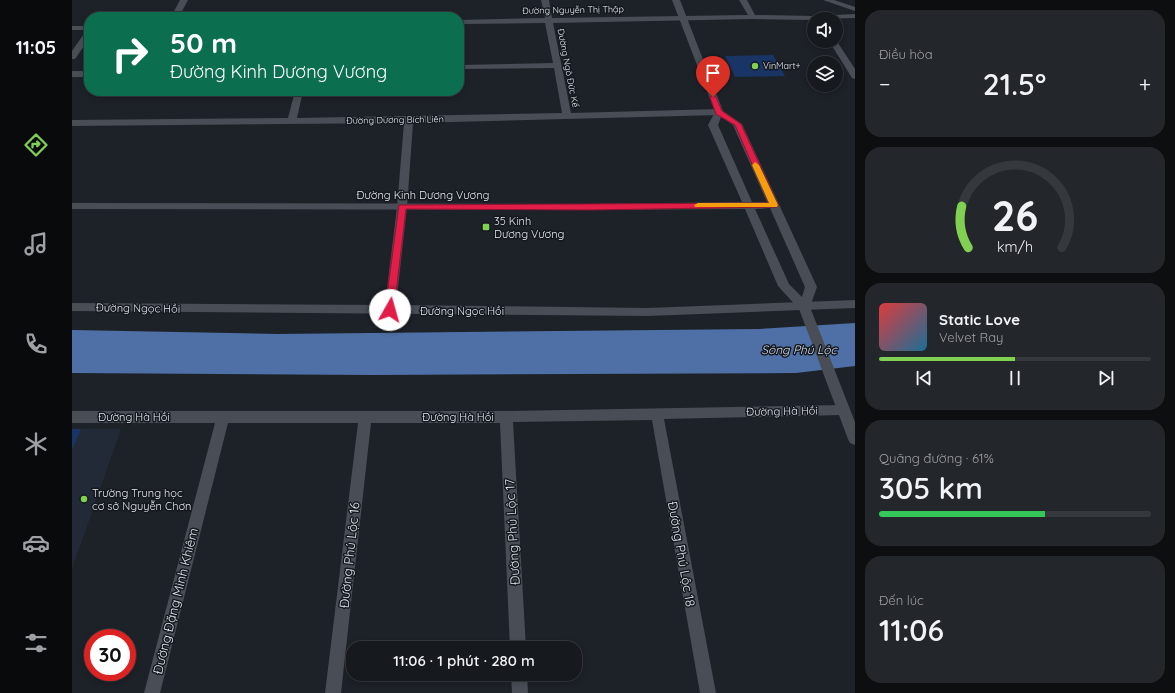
<!DOCTYPE html>
<html lang="vi">
<meta charset="utf-8">
<style>
body{margin:0;font-family:Quicksand,sans-serif;background:#23262b;color:#f1f3f6;height:100vh;display:flex;flex-direction:column;font-size:15px;white-space:nowrap}
*{box-sizing:border-box;margin:0}
p{font-size:13px;color:#9ea0a4}
.icon{flex:none;width:22px;height:22px;fill:none;stroke:currentColor;stroke-width:2;stroke-linecap:round;stroke-linejoin:round}
.map{position:relative;flex:1;overflow:hidden}
.panel{display:flex;flex-direction:column;gap:10px;padding:10px;background:#0c0e10;width:320px}
.panel>*{flex:none}
.banner{position:absolute;left:12px;top:12px;width:380px;height:84px;border-radius:16px;box-shadow:0 2px 6px #0003,0 0 0 1px #35383c;background:#0b6e4f;color:#fff;overflow:hidden}
.tools{position:absolute;left:735px;top:12px;display:grid;gap:8px}
.tools a{display:grid;place-items:center;width:36px;height:36px;border-radius:50%;background:#16191e;box-shadow:0 2px 6px #0003,0 0 0 1px #35383c;font-size:20px}
.speed{position:absolute;left:12px;top:629px;display:flex;gap:8px;font-size:20px;font-weight:700;text-align:center}
.speed>*{display:grid;place-content:center;width:52px;height:52px;border-radius:50%;background:#16191e;box-shadow:0 2px 6px #0003,0 0 0 1px #35383c;line-height:1}
.speed .limit{border:6px solid #d22;background:#fff;color:#111}
.pin{position:absolute;display:grid;place-items:center;width:34px;height:34px;color:#fff;margin:-41px -17px;border-radius:50% 50% 50% 0;rotate:-45deg;box-shadow:0 0 4px #0007}
.pin .icon{rotate:45deg}
.me{position:absolute;width:44px;margin:-22px;rotate:7deg;stroke-linejoin:round;filter:drop-shadow(0 0 3px #0008)}
.turn{display:flex;align-items:center;gap:14px;height:84px;padding:0 20px;font-size:18px}
.turn .icon{width:52px;height:52px;stroke-width:2.5}
.turn b{display:block;font-size:28px;line-height:34px}
.big{font-size:30px;font-weight:600;line-height:1.1}
.panel .tile{flex:1;display:flex;flex-direction:column;justify-content:center;gap:6px;min-width:0;padding:0 14px;border-radius:16px;background:#23262b}
.panel .dial{align-items:center;gap:0}
.dial svg{height:104px;overflow:visible;fill:none;stroke:#35383c;stroke-width:7;stroke-linecap:round;text-anchor:middle}
.dial text{fill:#f1f3f6;stroke:none}
.song{display:flex;align-items:center;gap:12px}
.cover{width:48px;height:48px;border-radius:6px;background:linear-gradient(135deg,hsl(0 70% 55%),hsl(200 70% 35%))}
.played{height:4px;border-radius:2px;background:linear-gradient(90deg,#80d051 50%,#35383c 50%)}
.keys{display:flex;justify-content:space-around;direction:ltr}
.heat{display:flex;justify-content:space-between;align-items:center;font-size:22px;direction:ltr}
.charge{height:6px;border-radius:3px;background:linear-gradient(90deg,#34c759 61%,#35383c 0)}
.trip{position:absolute;left:274px;top:641px;width:236px;height:40px;border-radius:16px;background:#16191e;box-shadow:0 2px 6px #0003,0 0 0 1px #35383c;font-weight:600;line-height:40px;text-align:center}
main{display:flex;flex:1;min-height:0}
.dock{display:flex;flex-direction:column;width:72px;justify-content:space-around;align-items:center;background:#090a0c;color:#9ea0a4}
.dock .icon{width:28px;height:28px}
.dock .current{color:#80d051}
.dock b{font-size:18px;color:#f1f3f6}
.map>svg:first-child{display:block}
.built{fill:#232a37}
.water{fill:#4f70a6}
.building{fill:#183566}
.lines{fill:none;stroke-linecap:round;stroke-linejoin:round}
.street{fill:#494e56;fill-rule:evenodd}
.secondary{fill:#494e56;fill-rule:evenodd}
.route{fill:#e11d48;stroke:#92132f}
.slow{fill:#f59e0b}
.poi-dot{fill:#80d051;stroke:#14181f;stroke-width:1.5}
.labels{text-anchor:middle;stroke-width:3;stroke-linejoin:round;paint-order:stroke}
.far-street-label{font-size:9px;fill:#e5e8ed;stroke:#14181f}
.far-poi-label{font-size:9px;fill:#e5e8ed;stroke:#14181f;text-anchor:start}
.street-label{font-size:11px;fill:#e5e8ed;stroke:#14181f}
.poi-label{font-size:11px;fill:#e5e8ed;stroke:#14181f;text-anchor:start}
.water-label{font-size:12px;font-style:italic;fill:#d5dfef;stroke:#14181f}
.near-street-label{font-size:13px;fill:#e5e8ed;stroke:#14181f}
</style>
<main>
<nav class="dock">
<b>11:05</b>
<svg class="icon current" aria-label="directions" viewBox="0 0 24 24"><path d="M12 3l9 9-9 9-9-9zM9 14v-3h6M13 9l2 2-2 2"/></svg>
<svg class="icon" aria-label="music" viewBox="0 0 24 24"><path d="M9 18V5l10-2v13"/><circle cx="6" cy="18" r="3"/><circle cx="16" cy="16" r="3"/></svg>
<svg class="icon" aria-label="phone" viewBox="0 0 24 24"><path d="M5 4h4l2 5-3 2q2 4 5 5l2-3 5 2v4C11 20 4 13 5 4z"/></svg>
<svg class="icon" aria-label="climate" viewBox="0 0 24 24"><path d="M12 3v18M4 7l16 10M4 17L20 7"/></svg>
<svg class="icon" aria-label="car" viewBox="0 0 24 24"><path d="M5 17H2v-5l4-1 3-4h7l3 4 3 1v5h-3M9 17h6M6 11h13"/><circle cx="7" cy="17" r="2"/><circle cx="17" cy="17" r="2"/></svg>
<svg class="icon" aria-label="filters" viewBox="0 0 24 24"><path d="M4 7h16M4 17h16"/><circle cx="9" cy="7" r="2"/><circle cx="15" cy="17" r="2"/></svg>
</nav>
<div class="map">
<svg width="783" height="693" viewBox="0 0 783 693">
<rect width="100%" height="100%" fill="#1d2128"/>
<polygon class="built" points="0,429 49,429 0,569"/>
<polygon class="water" points="783,323 783,366 724,373 301,375 0,373 0,330 205,334 688,329"/>
<g class="building">
<polygon points="701,55 713,76 663,77 653,56"/>
<polygon points="0,429 9,429 0,450"/>
</g>
<g class="lines">
<g class="street">
<polygon points="108,0 116,0 107,17 99,17"/>
<polygon points="469,0 477,0 480,18 676,15 667,0 675,0 683,15 742,16 783,14 783,18 742,19 742,20 681,19 481,23 499,113 647,109 651,112 647,115 341,123 335,207 324,305 576,308 783,300 783,308 576,316 0,311 0,303 313,305 325,207 332,123 0,126 0,120 216,118 223,91 231,91 225,118 490,113 482,68 387,69 387,65 481,63 473,23 387,24 387,20 473,18"/>
<polygon points="751,0 762,0 783,7 783,11"/>
<rect x="0" y="26" width="17" height="4"/>
<polygon points="14,31 17,31 17,39 3,59 0,59 0,51"/>
<polygon points="764,40 783,69 783,79 780,78 757,41 764,41"/>
<rect x="0" y="71" width="17" height="6"/>
<polygon points="771,405 776,406 777,410 776,414 771,415 592,419 644,693 628,693 580,420 441,422 454,648 438,648 428,423 299,423 269,693 253,693 286,423 156,423 88,693 72,693 143,423 0,423 0,411 434,411"/>
<polygon points="439,674 455,674 456,693 440,693"/>
</g>
<path class="secondary" d="M600 0H608L651 111 670 124 745 287 738 307 783 422V445L778 443 776 439 727 309 706 286 673 209 518 210 0 209V203L518 204 670 202 636 125 643 112ZM649 117 661 125 695 202H680L646 125ZM698 208 733 287 730 297 717 284 683 209Z"/>
</g>
<polygon class="route" points="641,95 644,97 650,111 669,124 706,205 705,207 518,210 334,209 322,310 321,313 315,313 313,310 327,205 697,203 663,125 644,114 638,97"/>
<polygon class="slow" points="683,162 687,165 706,205 705,207 623,207 622,205 626,203 697,203 680,165"/>
<g class="poi-dot">
<circle cx="683" cy="66" r="4"/>
<rect x="410" y="223" width="8" height="8" rx="2"/>
<circle cx="12" cy="499" r="4"/>
</g>
<g class="labels">
<g class="far-street-label">
<text transform="translate(501 10) rotate(-1)" y="3">Đường Nguyễn Thị Thập</text>
<text transform="translate(496 68) rotate(79)" y="3">Đường Ngô Đức Kế</text>
<text transform="translate(323 120) rotate(-1)" y="3">Đường Dương Bích Liên</text>
</g>
<g class="far-poi-label">
<text x="691" y="69">VinMart+</text>
</g>
<g class="street-label">
<text x="351" y="199">Đường Kinh Dương Vương</text>
<text transform="translate(66 308) rotate(1)" y="4">Đường Ngọc Hồi</text>
<text x="390" y="315">Đường Ngọc Hồi</text>
<text transform="translate(710 411) rotate(-1)" y="4">Đường Hà Hồi</text>
<text x="62" y="421">Đường Hà Hồi</text>
<text x="386" y="421">Đường Hà Hồi</text>
</g>
<g class="poi-label">
<text x="422" y="225">35 Kinh<tspan x="422" dy="13">Dương Vương</tspan></text>
<text x="20" y="497">Trường Trung học<tspan x="20" dy="13">cơ sở Nguyễn Chơn</tspan></text>
</g>
<g class="water-label">
<text x="727" y="354">Sông Phú Lộc</text>
</g>
<g class="near-street-label">
<text transform="translate(440 532) rotate(-93)" y="5">Đường Phú Lộc 17</text>
<text transform="translate(610 554) rotate(80)" y="5">Đường Phú Lộc 18</text>
<text transform="translate(277 555) rotate(-84)" y="5">Đường Phú Lộc 16</text>
<text transform="translate(103 601) rotate(-76)" y="5">Đường Đặng Minh Khiêm</text>
</g>
</g>
</svg>
<div class="tools">
<a><svg class="icon" aria-label="sound" viewBox="0 0 24 24"><path d="M4 9h4l5-4v14l-5-4H4zM17 9q2 3 0 6"/></svg></a>
<a><svg class="icon" aria-label="layers" viewBox="0 0 24 24"><path d="M12 4l9 5-9 5-9-5zM3 14l9 5 9-5"/></svg></a>
</div>
<div class="speed"><div class="limit">30</div></div>
<div class="pin" style="left:641px;top:97px;background:#d93025"><svg class="icon" aria-label="arrive" viewBox="0 0 24 24"><path d="M6 21V4h12l-3 4 3 4H6"/></svg></div>
<svg class="me" style="left:318px;top:310px" viewBox="-20 -20 40 40"><circle r="19" fill="#fff"/><path d="M0-13L10 11 0 6-10 11z" fill="#e11d48"/></svg>
<div class="trip">11:06 · 1 phút · 280 m</div>
<div class="banner">
<div class="turn"><svg class="icon" aria-label="right" viewBox="0 0 24 24"><path d="M7 20v-9h11M14 6l5 5-5 5"/></svg><div><b>50 m</b>Đường Kinh Dương Vương</div></div>
</div>
</div>
<section class="panel">
<div class="tile"><p>Điều hòa</p>
<div class="heat"><a>−</a><b class="big">21.5°</b><a>+</a></div>
</div>
<div class="tile dial"><svg viewBox="0 0 100 80">
<path d="M14 69A42 42 0 1 1 86 69"/>
<path d="M14 69A42 42 0 0 1 9 37" stroke="#80d051"/>
<text x="50" y="56" font-size="32" font-weight="700">26</text>
<text x="50" y="72" font-size="11">km/h</text>
</svg></div>
<div class="tile">
<div class="song"><i class="cover"></i><div><b>Static Love</b><p>Velvet Ray</p></div></div>
<div class="played"></div>
<div class="keys"><svg class="icon" aria-label="previous" viewBox="0 0 24 24"><path d="M18 5L8 12l10 7zM5 5v14"/></svg><svg class="icon" aria-label="pause" viewBox="0 0 24 24"><path d="M8 5v14M16 5v14"/></svg><svg class="icon" aria-label="next" viewBox="0 0 24 24"><path d="M6 5l10 7-10 7zM19 5v14"/></svg></div>
</div>
<div class="tile"><p>Quãng đường · 61%</p><b class="big">305 km</b><div class="charge"></div></div>
<div class="tile"><p>Đến lúc</p><b class="big">11:06</b></div>
</section>
</main>
